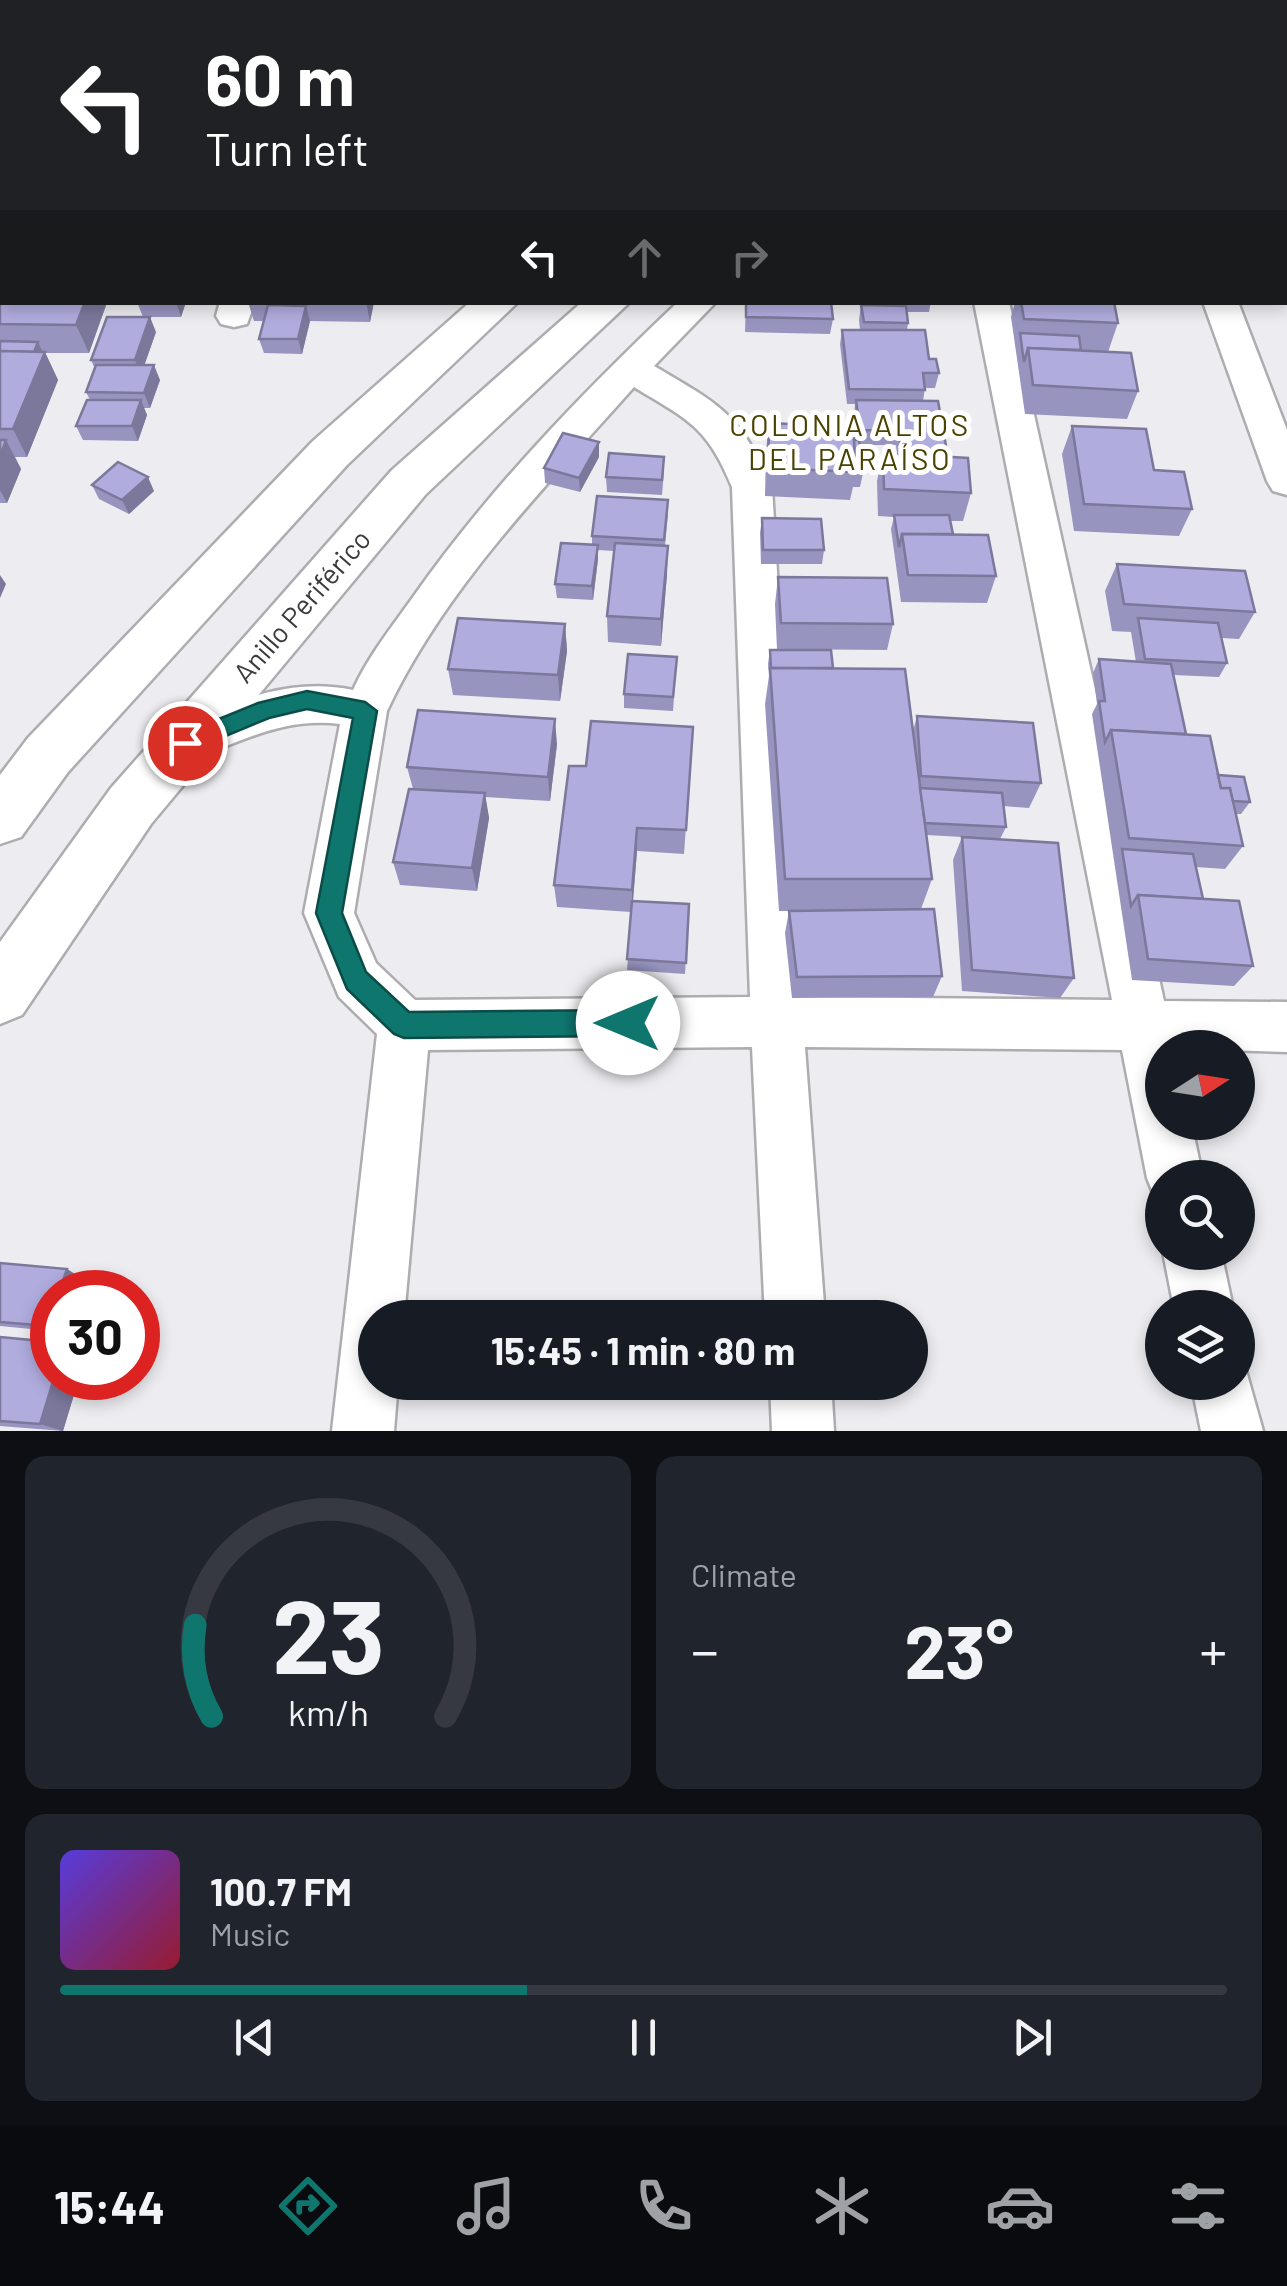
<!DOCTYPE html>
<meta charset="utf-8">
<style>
body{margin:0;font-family:Barlow,sans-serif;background:#20242c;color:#f1f3f6;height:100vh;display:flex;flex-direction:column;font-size:38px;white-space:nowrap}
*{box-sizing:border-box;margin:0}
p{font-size:32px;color:#9ea1a6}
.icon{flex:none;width:55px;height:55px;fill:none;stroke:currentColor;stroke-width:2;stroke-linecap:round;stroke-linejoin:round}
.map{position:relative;height:1431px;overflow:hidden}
.details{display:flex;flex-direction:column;gap:25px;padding:25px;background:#0d0f14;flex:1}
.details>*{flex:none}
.top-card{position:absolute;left:0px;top:0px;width:1288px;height:305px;box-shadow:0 5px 15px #0003;background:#202124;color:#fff;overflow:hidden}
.needle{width:65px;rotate:78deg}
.controls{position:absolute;left:1145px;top:1030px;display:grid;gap:20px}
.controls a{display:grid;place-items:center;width:110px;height:110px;border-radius:50%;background:#171b24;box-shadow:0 5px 15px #0003;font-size:50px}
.speed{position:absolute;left:30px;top:1270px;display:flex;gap:20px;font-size:50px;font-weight:700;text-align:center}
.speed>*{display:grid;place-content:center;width:130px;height:130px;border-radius:50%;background:#171b24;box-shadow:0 5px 15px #0003;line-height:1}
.speed .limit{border:15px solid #d22;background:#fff;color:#111}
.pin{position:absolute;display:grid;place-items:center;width:85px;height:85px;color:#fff;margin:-42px;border:5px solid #fff;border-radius:50%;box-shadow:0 2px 10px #0007}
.me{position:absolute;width:110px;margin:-55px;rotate:270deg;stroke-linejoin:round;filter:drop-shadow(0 0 8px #0008)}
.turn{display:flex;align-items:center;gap:35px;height:210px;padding:0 40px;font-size:45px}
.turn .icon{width:130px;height:130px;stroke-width:2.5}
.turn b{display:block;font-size:70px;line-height:85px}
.lanes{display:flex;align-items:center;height:95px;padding:0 40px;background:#0003;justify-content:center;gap:50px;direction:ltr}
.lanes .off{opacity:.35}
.big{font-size:75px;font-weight:700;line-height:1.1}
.details .card{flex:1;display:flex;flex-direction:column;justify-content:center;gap:15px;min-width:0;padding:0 35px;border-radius:20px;background:#20242c}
.details .dial{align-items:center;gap:0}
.dial svg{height:260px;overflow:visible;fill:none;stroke:#363941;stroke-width:7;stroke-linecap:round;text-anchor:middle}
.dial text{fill:#f1f3f6;stroke:none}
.song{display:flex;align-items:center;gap:30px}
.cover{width:120px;height:120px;border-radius:15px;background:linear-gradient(135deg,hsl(250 70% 55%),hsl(350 70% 35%))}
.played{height:10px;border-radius:5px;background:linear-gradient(90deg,#0f766e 40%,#363941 40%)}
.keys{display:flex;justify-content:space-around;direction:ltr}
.heat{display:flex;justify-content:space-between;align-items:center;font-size:55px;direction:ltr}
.details .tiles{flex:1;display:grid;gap:25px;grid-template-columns:1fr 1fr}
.card:last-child{grid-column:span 2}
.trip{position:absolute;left:358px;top:1300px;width:570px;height:100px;border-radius:50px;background:#171b24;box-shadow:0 5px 15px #0003;font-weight:700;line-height:100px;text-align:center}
.tabs{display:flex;height:160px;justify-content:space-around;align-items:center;background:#090b0e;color:#9ea1a6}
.tabs .icon{width:70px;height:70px}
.tabs .on{color:#0f766e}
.tabs b{font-size:45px;color:#f1f3f6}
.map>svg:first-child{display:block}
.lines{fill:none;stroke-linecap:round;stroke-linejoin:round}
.street-casing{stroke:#aeacb0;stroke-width:5}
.highway-casing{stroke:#aeacb0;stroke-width:5}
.street{fill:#fff;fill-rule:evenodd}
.highway{fill:#fff;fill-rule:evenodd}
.wall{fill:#9794bf}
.shaded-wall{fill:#7b789b}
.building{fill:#b0acde;stroke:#7b789b;stroke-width:2.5}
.route{fill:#0f766e;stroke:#0a4d48;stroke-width:2.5}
.labels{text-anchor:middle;stroke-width:10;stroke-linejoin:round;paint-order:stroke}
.street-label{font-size:28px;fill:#3b3a3c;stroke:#fff}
.neighbourhood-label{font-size:30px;letter-spacing:2.5px;fill:#494200;stroke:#fff}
</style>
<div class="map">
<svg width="1287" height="1431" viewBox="0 0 1287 1431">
<rect width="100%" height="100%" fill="#edecf0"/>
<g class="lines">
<defs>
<g id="street">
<polygon points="1044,0 1076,0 1077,2 1046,2"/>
<rect x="1285" y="205" width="2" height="20"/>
<polygon points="220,302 255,302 247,324 234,327 221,324 216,316"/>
<path d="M678 302H716L654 366C722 406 739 413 772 487L802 997 1112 1000 974 302H1009L1164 1001 1287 1002V1052L1162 1048V1122H1191L1203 1178H1162V1201L1155 1198 1147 1178 1122 1050 805 1047 825 1318H765L752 1047 428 1050 404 1318H375V1382H398L394 1431H332L377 1034 339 997 304 913 340 724C281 717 239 743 185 762L169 756 162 743 169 730C229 704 286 676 353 690 368 657 390 629 411 600 487 491 581 394 678 302ZM634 387C688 420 707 426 732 487L750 997 415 1000 376 963 354 913 387 711C444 589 546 486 634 387Z"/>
<polygon points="1203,302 1238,302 1287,430 1287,495 1273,491 1267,481"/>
<polygon points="1163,1252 1221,1252 1233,1308 1174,1308"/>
<polygon points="1238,1358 1243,1360 1263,1431 1201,1431 1191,1382 1238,1382"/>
<polygon points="770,1382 831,1382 834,1431 772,1431"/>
</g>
<g id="highway">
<polygon points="470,302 518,302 347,465 68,772 21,837 0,844 0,775 28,738 313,441"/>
<polygon points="582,302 630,302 426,494 151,824 22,1015 0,1024 0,942 111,788 392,470"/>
</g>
</defs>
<use href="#street" class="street-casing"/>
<use href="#highway" class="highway-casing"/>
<use href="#street" class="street"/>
<use href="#highway" class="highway"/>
</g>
<g class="wall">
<polygon points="0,0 2,2 2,103 0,103"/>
<polygon points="129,0 172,0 171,2 130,2"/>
<polygon points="175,0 197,0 197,2 176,2"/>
<rect x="340" y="0" width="79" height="2"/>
<polygon points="419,0 499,0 499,2 420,2"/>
<polygon points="1158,0 1267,0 1266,2 1158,2"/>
<rect x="1285" y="29" width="2" height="58"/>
<polygon points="0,273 2,302 107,303 89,353 45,353 58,380 27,457 15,457 21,469 7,503 0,503"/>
<polygon points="137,302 186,302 181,317 143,317"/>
<polygon points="248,302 374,302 370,322 310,321 302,354 264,353 259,339 264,321 254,321"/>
<polygon points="746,302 833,319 830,334 745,332"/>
<polygon points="864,302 931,302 929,312 907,312 908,323 907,330 939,373 935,388 925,388 923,401 948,457 971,493 963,521 950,521 953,534 996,576 987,603 901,602 891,529 894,517 878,516 877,481 883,453 897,454 896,445 859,445 863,473 860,487 853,487 850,500 765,496 766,451 769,423 857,440 854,415 855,404 847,404 840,344 842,330 860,330 859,320 861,305 864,305"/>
<polygon points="1015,302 1114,302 1118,323 1108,352 1138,391 1127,419 1025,414 1011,317"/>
<polygon points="156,332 144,365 160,380 150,408 144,408 147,415 138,441 83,440 76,426 90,400 86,392 95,369 91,360"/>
<polygon points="1072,426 1154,470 1192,509 1179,536 1074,531 1062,454"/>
<polygon points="599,442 599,457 580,492 545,483 544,468"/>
<polygon points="664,471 662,495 607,492 606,477"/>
<polygon points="92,485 154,491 129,514 99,499"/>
<polygon points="668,514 665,546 667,574 661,646 608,642 607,616 614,551 598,550 598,559 593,600 557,598 555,584 592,545 592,536"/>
<polygon points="762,518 824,550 822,564 761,564 760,533"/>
<polygon points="1117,564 1255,612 1239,639 1221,638 1227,663 1219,677 1174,675 1186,734 1218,775 1250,802 1241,814 1236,814 1243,846 1225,869 1196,867 1203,899 1253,966 1234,986 1132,980 1092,714 1097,704 1093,673 1099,659 1136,662 1131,632 1112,631 1105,591"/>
<polygon points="778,577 893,624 887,650 777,649 775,604"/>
<polygon points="565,624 567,651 560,701 453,695 448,669"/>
<polygon points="770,650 833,668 913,731 917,716 1041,783 1029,808 1003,806 1006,827 1000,839 1074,978 1060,998 962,991 953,860 962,837 927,835 932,879 921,909 942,976 933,997 792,998 785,933 789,911 798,911 779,911 765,704 769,676 768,664"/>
<polygon points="677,657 673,711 624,708 624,694"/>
<polygon points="693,727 684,854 637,851 633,901 689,904 685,974 627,970 631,912 557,907 554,885 586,766"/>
<polygon points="557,744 550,801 485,797 489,818 477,891 400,885 393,862 413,789 407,767"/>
<polygon points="0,1263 67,1269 78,1276 72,1292 52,1292 52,1331 0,1326"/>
<polygon points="0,1337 52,1378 79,1378 63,1431 0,1426"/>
</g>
<g class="shaded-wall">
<polygon points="0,153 2,159 2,201 0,207"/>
<polygon points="85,302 107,302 89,353 76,325"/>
<polygon points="176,302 186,302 181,317"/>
<polygon points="366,302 374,302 370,322"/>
<polygon points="306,306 310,321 302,354 298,339"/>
<polygon points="150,317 156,332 141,375 135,360"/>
<polygon points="38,342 44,355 45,352 58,380 27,457 13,429 30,360"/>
<polygon points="154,365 160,380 150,408 144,393"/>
<polygon points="141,400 147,415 138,441 132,426"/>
<polygon points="6,440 21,469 7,503 0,490 0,456"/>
<polygon points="599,442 599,457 580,492 579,478"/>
<polygon points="148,477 154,491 129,514 122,500"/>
<polygon points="598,545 598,559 593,600 592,586"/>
<polygon points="668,546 667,574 661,646 661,619"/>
<polygon points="0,575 6,584 0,598"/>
<polygon points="565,624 567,651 560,701 558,675"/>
<polygon points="555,719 557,744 550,801 548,777"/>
<polygon points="485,793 489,818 477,891 472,868"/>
<polygon points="637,828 637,851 632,912 632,890"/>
<polygon points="67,1269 78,1276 72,1292 59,1292"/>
<polygon points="54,1378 79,1378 63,1431 40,1424"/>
</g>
<g class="building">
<polygon points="0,0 7,0 6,2 2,2 1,14 2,14 2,25 0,25"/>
<polygon points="42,0 82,0 81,2 41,2"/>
<polygon points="226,0 273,0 272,2 225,2"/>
<polygon points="519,0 582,0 582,2 518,2"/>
<polygon points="611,0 673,0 673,1 611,2"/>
<rect x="0" y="39" width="2" height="36"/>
<rect x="1285" y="54" width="2" height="18"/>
<polygon points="1285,91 1287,91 1287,109 1285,108"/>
<polygon points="0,106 2,106 2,159 0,153"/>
<polygon points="0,273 2,273 2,302 85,302 76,325 0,324"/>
<polygon points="746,302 831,302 833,319 746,317"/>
<polygon points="1021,302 1114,302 1118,323 1024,319"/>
<polygon points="268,305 306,306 298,339 259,339"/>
<polygon points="861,305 906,306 908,323 864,322"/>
<polygon points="107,317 150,317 135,360 91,360"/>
<polygon points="842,330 925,330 929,359 936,359 939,373 923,373 925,390 849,389"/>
<polygon points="1020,333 1079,336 1081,350 1028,348 1024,362"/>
<polygon points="0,341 38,342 34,352 0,351"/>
<polygon points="1028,348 1131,353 1138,391 1033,385"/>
<polygon points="0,351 45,352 13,429 0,429"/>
<polygon points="96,365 154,365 144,393 86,392"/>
<polygon points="87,400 141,400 132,426 76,426"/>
<polygon points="856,400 938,401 948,457 903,454 899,431 860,430"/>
<polygon points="769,423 854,427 856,472 768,468"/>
<polygon points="1072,426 1146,429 1154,470 1184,472 1192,509 1084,504"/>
<polygon points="563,433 599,442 579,478 544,468"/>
<polygon points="0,440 6,440 0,456"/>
<polygon points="854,440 859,440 863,473 853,472 856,472"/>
<polygon points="609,453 664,457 662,480 606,477"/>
<polygon points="883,453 968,458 971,493 884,489"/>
<polygon points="118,462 148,477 122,500 92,485"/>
<polygon points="597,496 668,500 664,540 592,536"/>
<polygon points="894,515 949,515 953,534 902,534 899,547"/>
<polygon points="762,518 821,519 824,550 763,550"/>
<polygon points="902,534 988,535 996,576 908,575"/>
<polygon points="561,543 598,545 592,586 555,584"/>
<polygon points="615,543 668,546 661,619 607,616"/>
<polygon points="1117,564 1245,571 1255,612 1124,604"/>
<polygon points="778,577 887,578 893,624 781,623"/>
<polygon points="458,618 565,624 558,675 448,669"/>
<polygon points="1138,618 1218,623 1227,663 1145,659"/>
<polygon points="770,650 831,650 833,668 771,668"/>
<polygon points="628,654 677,657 673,697 624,694"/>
<polygon points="1099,659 1171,664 1186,734 1111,730 1105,742 1099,701 1105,701"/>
<polygon points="770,668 905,669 932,879 785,879"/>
<polygon points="418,710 555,719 548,777 407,767"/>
<polygon points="917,716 1033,723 1041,783 921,776"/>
<polygon points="591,721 693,727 686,830 637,828 632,890 554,885 569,766 586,766"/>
<polygon points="1111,730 1210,736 1221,788 1230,788 1243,846 1129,838"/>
<polygon points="1218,775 1244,777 1250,802 1233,801 1230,788 1221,788"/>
<polygon points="920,788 1002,793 1006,827 925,823"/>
<polygon points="409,789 485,793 472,868 393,862"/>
<polygon points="962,837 1058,843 1074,978 972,970"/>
<polygon points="1122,849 1193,854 1203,899 1138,895 1131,906"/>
<polygon points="1138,895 1239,901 1253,966 1148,959"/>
<polygon points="632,901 689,904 686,963 627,959"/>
<polygon points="934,909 942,976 797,977 789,911"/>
<polygon points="0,1263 67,1269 59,1292 52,1292 52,1313 48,1326 0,1322"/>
<polygon points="0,1337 52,1342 52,1378 54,1378 40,1424 0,1421"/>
</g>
<polygon class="route" points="307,691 365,702 377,711 342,913 366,972 409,1012 628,1010 637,1014 641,1023 637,1032 628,1036 404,1038 394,1034 347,989 316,913 353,718 307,709 269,718 185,753 177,750 174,743 177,736 258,703"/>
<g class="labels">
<g class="street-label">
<text transform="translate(302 606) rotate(-49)" y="10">Anillo Periférico</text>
</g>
<g class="neighbourhood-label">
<text x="850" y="436">COLONIA ALTOS<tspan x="850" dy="34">DEL PARAÍSO</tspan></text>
</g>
</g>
</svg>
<div class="controls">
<a><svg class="needle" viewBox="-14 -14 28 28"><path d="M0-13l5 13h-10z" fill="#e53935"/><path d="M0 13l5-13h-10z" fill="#9ea1a6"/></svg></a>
<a><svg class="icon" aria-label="search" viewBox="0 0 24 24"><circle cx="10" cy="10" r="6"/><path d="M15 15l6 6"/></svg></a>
<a><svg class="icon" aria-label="layers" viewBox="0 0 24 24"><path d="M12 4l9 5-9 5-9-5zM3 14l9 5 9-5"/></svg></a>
</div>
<div class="speed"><div class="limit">30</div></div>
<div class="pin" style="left:185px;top:743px;background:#d93025"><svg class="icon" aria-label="arrive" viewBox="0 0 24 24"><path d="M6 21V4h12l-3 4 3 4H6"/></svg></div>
<svg class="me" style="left:628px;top:1023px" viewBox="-20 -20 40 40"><circle r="19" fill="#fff"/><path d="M0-13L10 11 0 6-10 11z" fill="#0f766e"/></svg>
<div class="trip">15:45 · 1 min · 80 m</div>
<div class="top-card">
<div class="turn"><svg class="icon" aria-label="left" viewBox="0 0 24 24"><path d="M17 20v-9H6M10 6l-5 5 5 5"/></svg><div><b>60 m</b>Turn left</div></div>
<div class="lanes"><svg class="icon" aria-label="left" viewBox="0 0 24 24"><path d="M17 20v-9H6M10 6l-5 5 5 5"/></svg><svg class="icon off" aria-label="ahead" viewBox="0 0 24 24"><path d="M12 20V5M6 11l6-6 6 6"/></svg><svg class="icon off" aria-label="right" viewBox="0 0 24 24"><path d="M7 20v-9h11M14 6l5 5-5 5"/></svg></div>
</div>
</div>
<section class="details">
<div class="tiles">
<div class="card dial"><svg viewBox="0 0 100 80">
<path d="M14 69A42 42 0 1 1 86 69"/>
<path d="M14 69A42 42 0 0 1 9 41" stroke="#0f766e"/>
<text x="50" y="56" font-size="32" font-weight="700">23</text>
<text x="50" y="72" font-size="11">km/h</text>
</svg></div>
<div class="card"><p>Climate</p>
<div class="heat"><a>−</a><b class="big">23°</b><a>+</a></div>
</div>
<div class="card">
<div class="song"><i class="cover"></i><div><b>100.7 FM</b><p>Music</p></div></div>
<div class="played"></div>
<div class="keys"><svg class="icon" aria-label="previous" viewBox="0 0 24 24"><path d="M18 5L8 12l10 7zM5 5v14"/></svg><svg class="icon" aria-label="pause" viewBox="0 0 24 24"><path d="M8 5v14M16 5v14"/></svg><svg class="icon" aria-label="next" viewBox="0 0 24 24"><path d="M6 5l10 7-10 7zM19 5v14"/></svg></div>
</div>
</div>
</section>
<nav class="tabs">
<b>15:44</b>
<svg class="icon on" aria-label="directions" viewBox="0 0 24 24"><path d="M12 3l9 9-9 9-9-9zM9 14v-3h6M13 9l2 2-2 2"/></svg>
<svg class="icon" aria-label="music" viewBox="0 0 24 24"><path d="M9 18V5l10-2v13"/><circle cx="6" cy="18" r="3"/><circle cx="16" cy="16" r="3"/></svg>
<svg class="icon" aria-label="phone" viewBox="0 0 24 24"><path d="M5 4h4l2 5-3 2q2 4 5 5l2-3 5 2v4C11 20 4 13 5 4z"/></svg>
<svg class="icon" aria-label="climate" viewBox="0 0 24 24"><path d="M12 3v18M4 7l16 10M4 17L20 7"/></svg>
<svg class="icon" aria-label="car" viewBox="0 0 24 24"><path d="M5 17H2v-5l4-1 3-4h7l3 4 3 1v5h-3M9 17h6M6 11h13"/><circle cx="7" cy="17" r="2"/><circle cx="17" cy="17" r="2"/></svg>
<svg class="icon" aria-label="filters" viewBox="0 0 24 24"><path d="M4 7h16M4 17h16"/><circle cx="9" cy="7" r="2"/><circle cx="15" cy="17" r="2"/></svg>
</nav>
